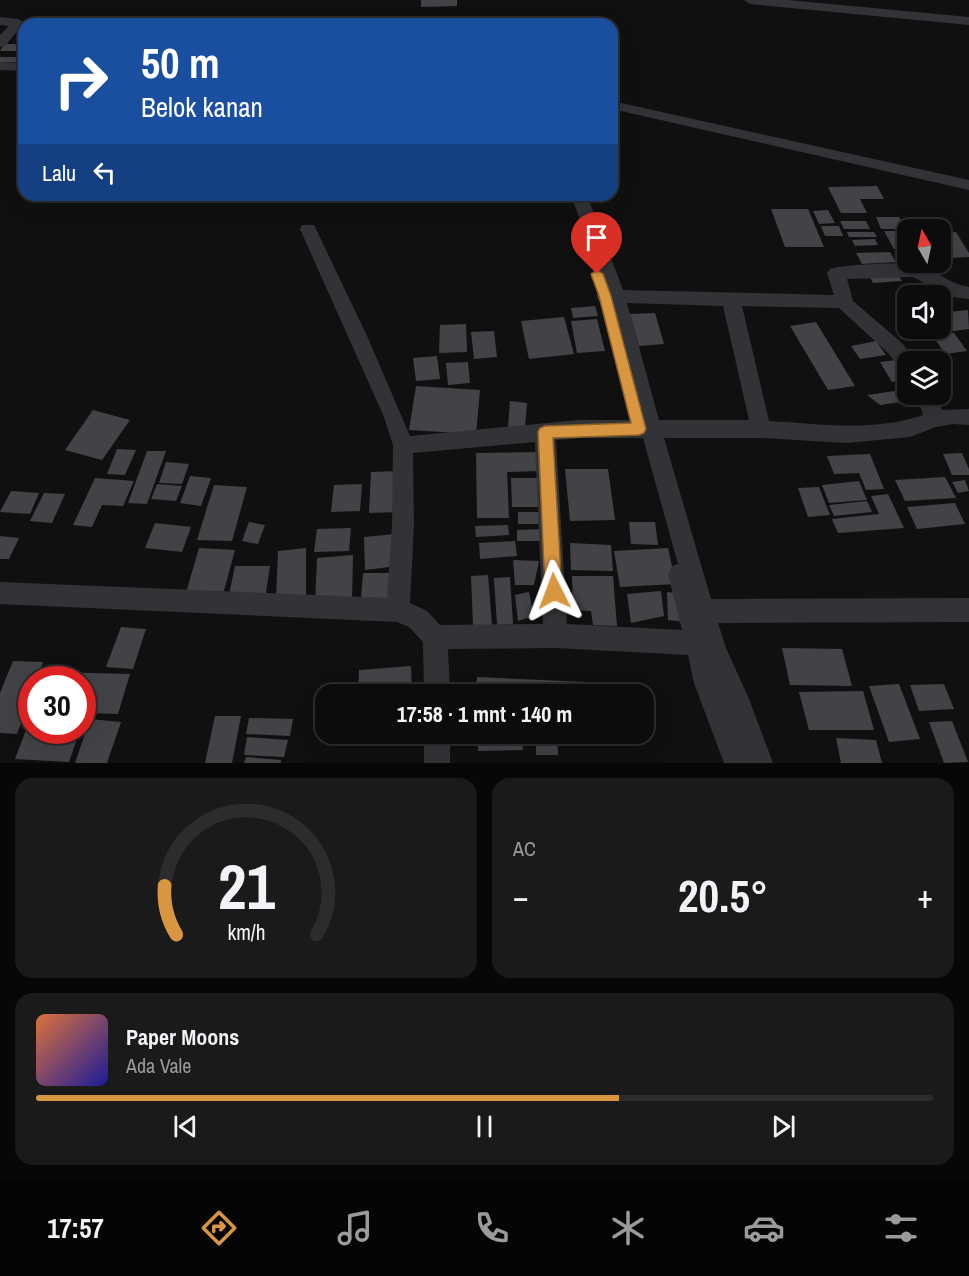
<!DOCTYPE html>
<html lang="id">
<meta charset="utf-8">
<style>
body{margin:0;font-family:"Archivo Narrow",sans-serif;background:#1a1a1b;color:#f1f3f6;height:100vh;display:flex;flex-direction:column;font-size:22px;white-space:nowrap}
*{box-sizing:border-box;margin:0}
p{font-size:20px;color:#9a9b9d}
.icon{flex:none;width:33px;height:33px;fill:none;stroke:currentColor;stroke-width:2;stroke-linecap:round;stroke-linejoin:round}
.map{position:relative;height:763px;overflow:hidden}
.drawer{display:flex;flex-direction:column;gap:15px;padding:15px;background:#070707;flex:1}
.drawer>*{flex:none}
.banner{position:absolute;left:18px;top:18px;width:600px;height:183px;border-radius:18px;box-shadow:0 6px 24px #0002,0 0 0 2px #2c2c2e;background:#1a4fa0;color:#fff;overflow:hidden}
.needle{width:39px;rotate:351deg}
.controls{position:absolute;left:897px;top:219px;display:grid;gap:12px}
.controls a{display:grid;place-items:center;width:54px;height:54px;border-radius:12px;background:#0c0c0d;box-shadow:0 6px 24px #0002,0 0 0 2px #2c2c2e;font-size:30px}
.speed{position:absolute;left:18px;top:666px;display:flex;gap:12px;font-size:30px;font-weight:700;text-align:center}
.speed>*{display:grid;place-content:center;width:78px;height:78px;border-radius:50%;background:#0c0c0d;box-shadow:0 6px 24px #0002,0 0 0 2px #2c2c2e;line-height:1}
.speed .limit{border:9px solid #d22;background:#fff;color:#111}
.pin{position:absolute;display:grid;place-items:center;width:51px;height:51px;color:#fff;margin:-62px -26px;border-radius:50% 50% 50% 0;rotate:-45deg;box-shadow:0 0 6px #0007}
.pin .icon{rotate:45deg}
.me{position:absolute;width:66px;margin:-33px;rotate:357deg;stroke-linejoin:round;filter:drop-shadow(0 0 4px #0008)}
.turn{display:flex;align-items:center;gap:21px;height:126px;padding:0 24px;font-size:27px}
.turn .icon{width:78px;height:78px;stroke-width:2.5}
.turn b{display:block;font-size:42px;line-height:51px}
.then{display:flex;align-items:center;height:57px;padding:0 24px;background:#0003;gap:12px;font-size:22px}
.big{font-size:45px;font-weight:800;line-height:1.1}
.drawer .card{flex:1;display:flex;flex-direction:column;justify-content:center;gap:9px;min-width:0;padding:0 21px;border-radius:18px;background:#1a1a1b}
.drawer .dial{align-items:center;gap:0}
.dial svg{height:156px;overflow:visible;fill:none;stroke:#2c2c2e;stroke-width:7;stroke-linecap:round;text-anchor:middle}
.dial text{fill:#f1f3f6;stroke:none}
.song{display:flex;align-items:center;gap:18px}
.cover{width:72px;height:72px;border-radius:9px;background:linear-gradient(135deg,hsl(20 70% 55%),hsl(240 70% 35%))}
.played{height:6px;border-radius:3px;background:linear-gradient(90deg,#d99640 65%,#2c2c2e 65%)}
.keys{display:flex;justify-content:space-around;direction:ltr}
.heat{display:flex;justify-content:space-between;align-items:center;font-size:33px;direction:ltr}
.drawer .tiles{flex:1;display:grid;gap:15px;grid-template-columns:1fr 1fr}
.card:last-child{grid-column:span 2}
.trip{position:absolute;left:315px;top:684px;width:339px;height:60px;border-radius:18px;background:#0c0c0d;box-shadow:0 6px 24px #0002,0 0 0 2px #2c2c2e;font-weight:800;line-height:60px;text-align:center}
.menu{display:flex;height:96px;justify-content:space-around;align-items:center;background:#050505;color:#9a9b9d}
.menu .icon{width:42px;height:42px}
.menu .on{color:#d99640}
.menu b{font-size:27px;color:#f1f3f6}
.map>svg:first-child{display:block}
.building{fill:#424346}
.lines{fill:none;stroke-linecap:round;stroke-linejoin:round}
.street{fill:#323336;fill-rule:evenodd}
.route{fill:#d99640;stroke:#8d622a;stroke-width:1.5}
</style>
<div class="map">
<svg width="969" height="763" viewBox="0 0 969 763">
<rect width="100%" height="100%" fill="#101011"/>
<g class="building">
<polygon points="421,0 457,0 457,6 421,7"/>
<polygon points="4,44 24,44 24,51 0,51"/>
<rect x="0" y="57" width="24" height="5"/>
<polygon points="877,186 884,199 860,199 867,213 841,213 828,187"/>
<polygon points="771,209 808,209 824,247 785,247"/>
<polygon points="828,210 835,223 819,224 813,211"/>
<polygon points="876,217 899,217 905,229 881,229"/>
<polygon points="840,221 866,221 870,229 844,229"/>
<polygon points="821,226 839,226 843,236 825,236"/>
<polygon points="884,231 908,231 908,249 894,249"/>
<polygon points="847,232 874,232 877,237 849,237"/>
<polygon points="956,232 969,253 969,257 948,258 940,245 940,233"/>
<polygon points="875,239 878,245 855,246 852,240"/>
<polygon points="890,252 896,262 862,264 856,253"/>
<polygon points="897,272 902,281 873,283 868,273"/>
<polygon points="936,283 951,309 940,310 940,296 918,296 911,285"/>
<polygon points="595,306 598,316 573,318 571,308"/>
<polygon points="968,310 969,329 938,333 935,328 940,328 940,313"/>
<polygon points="655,313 664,344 639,346 630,314"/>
<polygon points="564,317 574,354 529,359 521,321"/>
<polygon points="597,319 605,351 577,353 571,321"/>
<polygon points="816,322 855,386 828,390 790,326"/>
<polygon points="466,324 467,352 439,353 440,325"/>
<polygon points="494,331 497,357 474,359 471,332"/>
<polygon points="954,333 967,351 945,354 933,336"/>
<polygon points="876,341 886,355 860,359 851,346"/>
<polygon points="437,356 440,379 416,381 413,358"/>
<polygon points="897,360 908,379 892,382 880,362"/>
<polygon points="468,362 470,383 448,385 446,363"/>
<polygon points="416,386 480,390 476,434 409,430"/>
<polygon points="895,391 901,402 880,405 867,395"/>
<polygon points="510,401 527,403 525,428 508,427"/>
<polygon points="93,410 130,420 102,460 65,450"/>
<polygon points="117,449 136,450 125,475 107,474"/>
<polygon points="147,451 166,451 147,504 128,503"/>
<polygon points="539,452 540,471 507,472 509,518 477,518 476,453"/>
<polygon points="962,453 969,469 969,475 952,475 943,454"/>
<polygon points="870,454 884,489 866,490 859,473 834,474 827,456"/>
<polygon points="166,462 189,464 182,484 159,483"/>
<polygon points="565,469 608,469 615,520 570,521"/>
<polygon points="399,471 398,512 369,513 371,472"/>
<polygon points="190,476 211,478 201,506 180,503"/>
<polygon points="945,477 956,498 905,501 895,480"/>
<polygon points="95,478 134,481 123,506 102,505 92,527 73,525"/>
<polygon points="511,478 542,478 544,507 512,507"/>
<polygon points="965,480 969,491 958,493 952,482"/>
<polygon points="859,481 867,500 829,503 822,485"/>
<polygon points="157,484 182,486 176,501 151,499"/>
<polygon points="362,484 360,511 331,512 334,485"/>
<polygon points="214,485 247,487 232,541 197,540"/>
<polygon points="819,487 830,515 808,517 798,488"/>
<polygon points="11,491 39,493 30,514 0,512"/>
<polygon points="44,493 65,494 52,523 30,521"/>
<polygon points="888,494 904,528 838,533 832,519 879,514 871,496"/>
<polygon points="867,501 872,512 834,516 829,505"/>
<polygon points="955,503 965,524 917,529 907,507"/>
<rect x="518" y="512" width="29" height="12"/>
<polygon points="249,522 265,525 258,544 242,541"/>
<polygon points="629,522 655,522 658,545 631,544"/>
<polygon points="155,523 191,527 182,552 145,548"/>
<polygon points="508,525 509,535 476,537 475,526"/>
<polygon points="351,528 349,551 314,552 317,529"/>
<polygon points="542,529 543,541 517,541 517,530"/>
<polygon points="396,534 397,566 365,570 364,537"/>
<polygon points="0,536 19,538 9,559 0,559"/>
<polygon points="515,541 517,556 480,559 479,543"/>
<polygon points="570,543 611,545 613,571 571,570"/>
<polygon points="199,548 235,550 222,598 185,596"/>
<polygon points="306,548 306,596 276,599 278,551"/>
<polygon points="668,548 676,584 620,587 614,551"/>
<polygon points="353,555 352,601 315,605 317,558"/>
<polygon points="513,560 539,561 534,585 515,585"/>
<polygon points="235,566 270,566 265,599 228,599"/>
<polygon points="363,573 394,573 393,598 361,598"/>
<polygon points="488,575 492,625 473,626 471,576"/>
<polygon points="572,576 613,576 617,626 593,625 591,611 573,610"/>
<polygon points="510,577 513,624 497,625 494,578"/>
<polygon points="661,591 664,616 631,623 627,594"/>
<polygon points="529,592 534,616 518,621 515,595"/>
<polygon points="667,592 684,594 684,622 668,620"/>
<polygon points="121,627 146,629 133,669 106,667"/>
<polygon points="782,648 842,649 852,686 790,685"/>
<polygon points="13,661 43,662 37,680 32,680 32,693 17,734 0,733 0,693"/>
<polygon points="411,666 412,694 358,694 359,670"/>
<polygon points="53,672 130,674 118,714 82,713 82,680 50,680"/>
<polygon points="477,677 587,682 588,694 476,694"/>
<polygon points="899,684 920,739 889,742 869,686"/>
<polygon points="944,684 954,709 919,711 910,685"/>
<polygon points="863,691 874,730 809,730 799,692"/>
<polygon points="215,716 241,716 232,763 205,763"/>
<polygon points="31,717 32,730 80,730 69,762 15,759"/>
<polygon points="249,718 293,719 290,736 246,734"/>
<polygon points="90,719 121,722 107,763 75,763"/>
<polygon points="952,721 968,762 944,763 929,722"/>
<polygon points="478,734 522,734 523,750 478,751"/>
<polygon points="536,734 557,734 558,755 536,755"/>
<polygon points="247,737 288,740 284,757 244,755"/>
<polygon points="836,738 876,740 882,763 841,763"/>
<polygon points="246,757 281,760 281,763 244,763"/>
</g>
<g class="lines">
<g class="street">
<polygon points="744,0 788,0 969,17 969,25 750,4"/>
<polygon points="0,17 18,19 24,23 5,46 0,47 0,35 9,26 0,25"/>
<polygon points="0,62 24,63 24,71 0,70"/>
<polygon points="612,101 969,180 969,190 612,109"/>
<path d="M571 195H587L623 290 834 295 827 273 830 269C844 264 909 261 923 266 939 273 951 284 969 287V299L946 296 913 277 847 279 853 301 902 343 915 360 916 362H908V372L901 370 888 353 839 308 742 306 769 421C819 424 875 432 923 415L916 394H936L942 410 969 409V425L953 424 936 427 910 437 847 443 761 438H664L711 599 969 598V622L718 623 726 648 749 699 773 763H724L694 683 688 655 556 648 448 649 450 694H424L423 642 409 627 397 622 0 604V582L387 598 392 524 393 445 384 417 300 229 302 225H314L316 229 368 338 410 436 579 420H639L609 303 599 301 596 296 599 291 605 289ZM627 303 723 306 749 420H659ZM579 438H643L678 564 672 566 668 574 682 630 567 624 556 440ZM535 442 543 624 440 625 427 611 410 603 414 524 413 453Z"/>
<rect x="424" y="734" width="26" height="29"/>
</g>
</g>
<polygon class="route" points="597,270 603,274 611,296 646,429 644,433 639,435 553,438 562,591 559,597 554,599 548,597 545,591 538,432 540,428 545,426 631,423 599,296 591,274"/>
</svg>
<div class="controls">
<a><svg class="needle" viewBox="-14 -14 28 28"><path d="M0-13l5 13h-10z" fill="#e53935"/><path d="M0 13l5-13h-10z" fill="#9a9b9d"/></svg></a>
<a><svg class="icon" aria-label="sound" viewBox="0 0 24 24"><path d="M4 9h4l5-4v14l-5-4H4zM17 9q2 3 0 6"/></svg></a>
<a><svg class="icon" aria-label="layers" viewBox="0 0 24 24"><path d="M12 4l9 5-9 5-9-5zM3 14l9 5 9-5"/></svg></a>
</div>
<div class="speed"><div class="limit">30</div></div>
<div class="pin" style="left:597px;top:274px;background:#d93025"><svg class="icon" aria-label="arrive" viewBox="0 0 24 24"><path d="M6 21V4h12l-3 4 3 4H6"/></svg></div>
<svg class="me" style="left:554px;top:591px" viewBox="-20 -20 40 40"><path d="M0-17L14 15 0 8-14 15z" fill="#d99640" stroke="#fff" stroke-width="4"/></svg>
<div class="trip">17:58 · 1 mnt · 140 m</div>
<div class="banner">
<div class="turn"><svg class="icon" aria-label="right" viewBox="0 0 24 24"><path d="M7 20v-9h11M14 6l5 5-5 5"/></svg><div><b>50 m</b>Belok kanan</div></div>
<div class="then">Lalu<svg class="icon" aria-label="left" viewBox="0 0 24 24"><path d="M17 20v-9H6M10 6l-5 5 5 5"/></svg></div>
</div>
</div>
<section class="drawer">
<div class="tiles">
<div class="card dial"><svg viewBox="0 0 100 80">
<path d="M14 69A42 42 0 1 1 86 69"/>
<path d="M14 69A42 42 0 0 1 8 44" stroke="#d99640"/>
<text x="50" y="56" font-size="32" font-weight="700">21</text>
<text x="50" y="72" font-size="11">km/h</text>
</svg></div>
<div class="card"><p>AC</p>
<div class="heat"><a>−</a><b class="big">20.5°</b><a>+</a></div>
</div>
<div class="card">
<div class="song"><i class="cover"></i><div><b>Paper Moons</b><p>Ada Vale</p></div></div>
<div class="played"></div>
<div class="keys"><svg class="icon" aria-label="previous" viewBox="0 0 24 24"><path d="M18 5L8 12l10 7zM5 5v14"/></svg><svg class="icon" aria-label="pause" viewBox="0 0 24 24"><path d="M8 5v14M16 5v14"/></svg><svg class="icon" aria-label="next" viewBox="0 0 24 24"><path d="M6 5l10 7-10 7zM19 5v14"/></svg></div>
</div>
</div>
</section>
<nav class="menu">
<b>17:57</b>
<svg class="icon on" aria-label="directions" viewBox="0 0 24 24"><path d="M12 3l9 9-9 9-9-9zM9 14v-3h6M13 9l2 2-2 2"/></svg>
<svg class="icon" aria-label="music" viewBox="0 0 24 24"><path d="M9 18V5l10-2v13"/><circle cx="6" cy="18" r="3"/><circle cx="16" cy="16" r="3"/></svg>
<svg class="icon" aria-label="phone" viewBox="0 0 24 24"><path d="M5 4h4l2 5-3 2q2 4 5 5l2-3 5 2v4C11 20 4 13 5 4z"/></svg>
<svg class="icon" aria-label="climate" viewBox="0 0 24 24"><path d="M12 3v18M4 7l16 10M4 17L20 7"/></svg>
<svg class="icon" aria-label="car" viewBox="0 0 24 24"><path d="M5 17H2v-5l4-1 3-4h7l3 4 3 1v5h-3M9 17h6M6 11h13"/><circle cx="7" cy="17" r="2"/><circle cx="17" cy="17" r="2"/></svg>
<svg class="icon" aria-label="filters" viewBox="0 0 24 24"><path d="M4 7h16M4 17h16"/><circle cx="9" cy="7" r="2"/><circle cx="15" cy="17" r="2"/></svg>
</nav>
